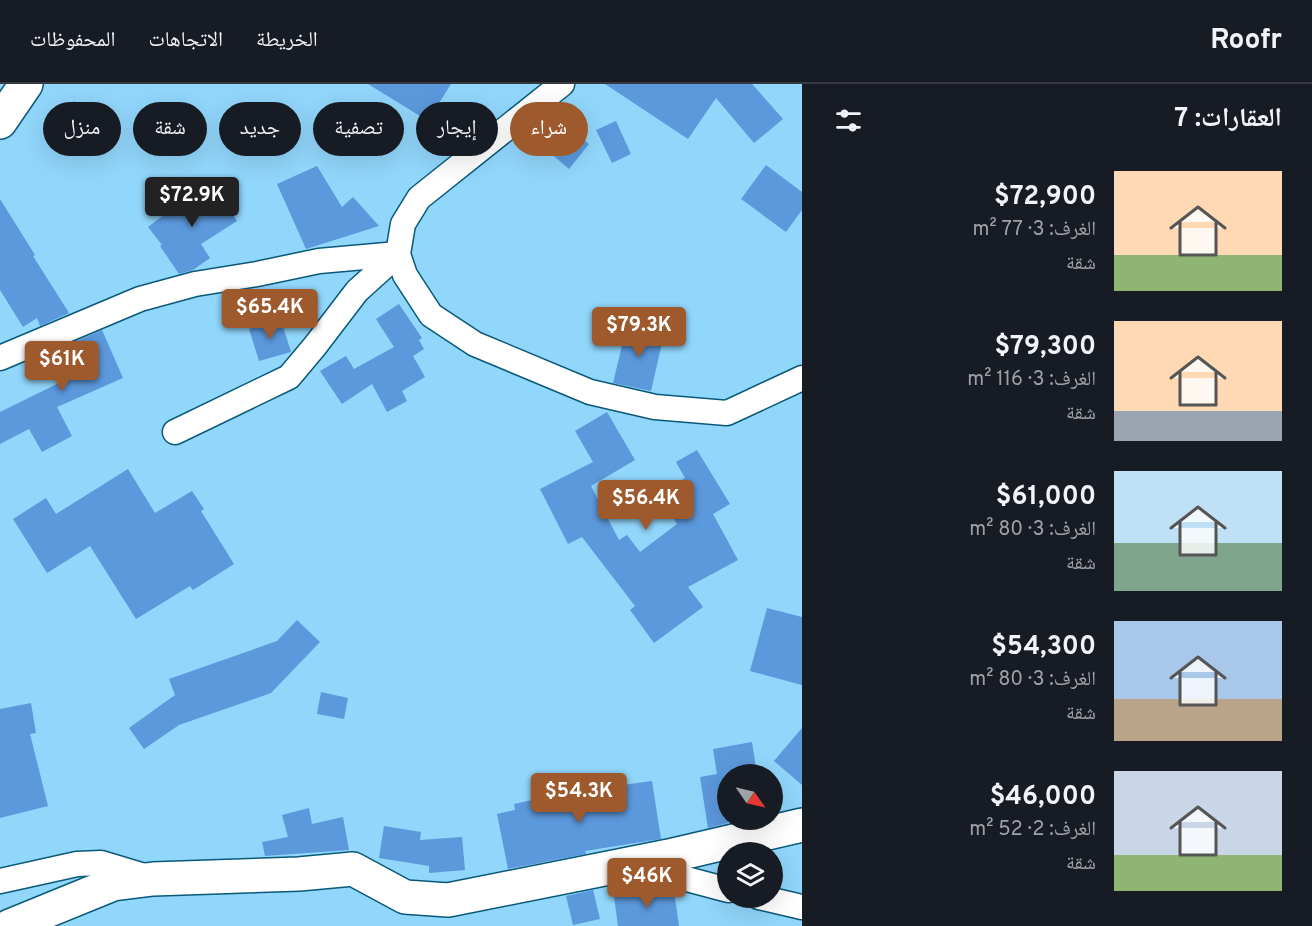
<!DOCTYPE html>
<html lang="ar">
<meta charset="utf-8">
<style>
body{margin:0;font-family:Overpass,"Noto Naskh Arabic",sans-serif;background:#20242c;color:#f1f3f6;direction:rtl;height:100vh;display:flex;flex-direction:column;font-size:22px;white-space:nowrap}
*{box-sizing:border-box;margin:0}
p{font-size:20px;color:#9ea1a6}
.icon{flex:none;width:33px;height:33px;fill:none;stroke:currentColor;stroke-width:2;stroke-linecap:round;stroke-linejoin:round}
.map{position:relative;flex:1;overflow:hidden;direction:ltr}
.side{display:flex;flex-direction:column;background:#171b24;width:510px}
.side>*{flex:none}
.guide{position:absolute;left:18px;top:18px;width:570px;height:54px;direction:rtl;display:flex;gap:12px}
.needle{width:39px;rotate:124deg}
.controls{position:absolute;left:717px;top:680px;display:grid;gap:12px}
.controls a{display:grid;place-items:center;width:66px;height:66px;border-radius:50%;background:#171b24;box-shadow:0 6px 24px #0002;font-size:30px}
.price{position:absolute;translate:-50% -51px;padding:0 14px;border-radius:6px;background:#9e5a2c;color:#fff;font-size:20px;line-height:39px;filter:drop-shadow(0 2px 3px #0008)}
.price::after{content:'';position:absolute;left:50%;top:36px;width:18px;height:14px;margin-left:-9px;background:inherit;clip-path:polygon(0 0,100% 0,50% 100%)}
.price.selected{background:#222;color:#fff}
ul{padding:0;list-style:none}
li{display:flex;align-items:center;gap:18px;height:150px;padding:0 30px}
li span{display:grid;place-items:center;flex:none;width:168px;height:120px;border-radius:0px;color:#555}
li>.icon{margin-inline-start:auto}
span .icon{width:72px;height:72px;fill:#fffc;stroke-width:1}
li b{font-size:26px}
h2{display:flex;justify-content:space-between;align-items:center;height:72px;padding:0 30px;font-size:26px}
.chip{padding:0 21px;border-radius:27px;background:#171b24;box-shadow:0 6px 24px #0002;font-size:21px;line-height:54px}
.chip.selected{background:#9e5a2c;color:#fff}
header{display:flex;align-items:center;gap:36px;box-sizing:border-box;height:84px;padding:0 30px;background:#171b24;border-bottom:2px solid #363941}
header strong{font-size:28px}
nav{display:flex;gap:33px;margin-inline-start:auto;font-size:21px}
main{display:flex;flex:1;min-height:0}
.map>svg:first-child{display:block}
.building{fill:#5c98dc}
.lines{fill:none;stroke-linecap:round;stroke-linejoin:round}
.street-casing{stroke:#095978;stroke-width:27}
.secondary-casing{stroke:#095978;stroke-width:36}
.street{stroke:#fff;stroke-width:24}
.secondary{stroke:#fff;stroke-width:33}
</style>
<header>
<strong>Roofr</strong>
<nav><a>الخريطة</a><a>الاتجاهات</a><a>المحفوظات</a></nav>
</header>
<main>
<section class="side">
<h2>العقارات: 7<svg class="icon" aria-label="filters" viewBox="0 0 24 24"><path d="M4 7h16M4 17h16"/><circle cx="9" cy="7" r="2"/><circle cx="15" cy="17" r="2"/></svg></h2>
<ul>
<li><span style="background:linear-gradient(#ffd9b3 70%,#8fb573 0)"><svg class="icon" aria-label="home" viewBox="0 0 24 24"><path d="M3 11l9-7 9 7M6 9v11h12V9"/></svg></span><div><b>$72,900</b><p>الغرف: 3 · 77 m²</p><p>شقة</p></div></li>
<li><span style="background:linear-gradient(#ffd9b3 75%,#9aa5b1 0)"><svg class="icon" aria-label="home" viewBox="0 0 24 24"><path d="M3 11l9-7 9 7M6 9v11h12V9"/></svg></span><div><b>$79,300</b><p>الغرف: 3 · 116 m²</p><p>شقة</p></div></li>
<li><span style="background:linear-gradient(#bfe0f5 60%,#7fa58c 0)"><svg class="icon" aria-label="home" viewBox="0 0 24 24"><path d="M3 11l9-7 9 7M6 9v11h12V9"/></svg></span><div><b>$61,000</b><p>الغرف: 3 · 80 m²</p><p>شقة</p></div></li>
<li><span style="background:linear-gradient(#a9c7e8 65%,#b9a48a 0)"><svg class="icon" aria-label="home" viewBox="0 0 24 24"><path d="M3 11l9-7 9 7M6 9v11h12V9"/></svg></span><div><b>$54,300</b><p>الغرف: 3 · 80 m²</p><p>شقة</p></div></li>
<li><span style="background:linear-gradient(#c9d6e8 70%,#8fb573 0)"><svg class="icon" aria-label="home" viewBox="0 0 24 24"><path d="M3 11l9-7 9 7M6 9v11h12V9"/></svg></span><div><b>$46,000</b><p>الغرف: 2 · 52 m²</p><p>شقة</p></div></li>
</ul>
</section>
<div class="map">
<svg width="802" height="842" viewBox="0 0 802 842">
<rect width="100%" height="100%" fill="#91d6fb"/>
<!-- building -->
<g class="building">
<polygon points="368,0 451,0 428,37"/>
<polygon points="605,0 752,0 783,35 754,59 716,14 688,55"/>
<polygon points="74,17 112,44 96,66 59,38"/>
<polygon points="616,37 631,70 612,79 596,46"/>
<polygon points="568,43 589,60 569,85 549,68"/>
<polygon points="766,81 802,108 802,126 786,148 741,115"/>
<polygon points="317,82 342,123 353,113 379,142 306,165 277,100"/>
<polygon points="213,98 237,137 201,160 210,174 193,186 179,190 160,162 162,161 148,143 174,123"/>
<polygon points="0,115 35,171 33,172 69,229 40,242 37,234 23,243 0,206"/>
<polygon points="399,220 422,254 419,256 424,265 413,272 425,293 402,307 407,317 387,328 372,300 342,320 320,287 346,272 354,285 394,263 376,235"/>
<polygon points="281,236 291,268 259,277 249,245"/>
<polygon points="627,241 664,250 651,307 613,299"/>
<polygon points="102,246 123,294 57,323 72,352 42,368 29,345 0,360 0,328 63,297 51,268"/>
<polygon points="607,328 635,376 591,402 619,456 627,451 640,468 677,440 659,410 685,394 676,378 697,366 730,420 713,430 738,476 688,503 703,523 654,559 630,526 635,522 582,453 568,460 540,405 593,378 575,347"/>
<polygon points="128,385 155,429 192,407 204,425 201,427 234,480 193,506 190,502 136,535 90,462 47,489 13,435 46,414 56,430"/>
<polygon points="767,524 802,533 802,601 750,587"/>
<polygon points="297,536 320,558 271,609 179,641 144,665 129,644 175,611 169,595 277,557"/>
<polygon points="321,608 348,614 344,635 317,630"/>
<polygon points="31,619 36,649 30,650 48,722 0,734 0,625"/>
<polygon points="802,644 802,701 774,677"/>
<polygon points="752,658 757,690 728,690 728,739 708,744 700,693 717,690 713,665"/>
<polygon points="652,697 661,755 585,767 586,770 508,785 497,730 515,726 514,720 565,709"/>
<polygon points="309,724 312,740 343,733 349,766 265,772 262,758 288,753 282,731"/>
<polygon points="384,742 421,748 420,756 462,753 465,786 429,789 429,782 379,774"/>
<polygon points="669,805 674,806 679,842 618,842 614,813"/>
<polygon points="593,806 600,835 573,841 566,812"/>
</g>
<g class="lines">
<!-- street casing -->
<g class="street-casing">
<g id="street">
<polyline points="562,0 419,114 403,140 398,170 405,191 431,231 475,260 590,308 655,323 727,329 802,294"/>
<polyline points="0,274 140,215 195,200 257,190 319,177 398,170"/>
<polyline points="175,348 289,293 315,262 357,207 398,170"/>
<polyline points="634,781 728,806"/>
<polyline points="0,797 77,780 101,779 144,792"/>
<polyline points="759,813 802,823"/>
</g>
</g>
<!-- secondary casing -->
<g class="secondary-casing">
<g id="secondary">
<polyline points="0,38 26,0"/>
<polyline points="10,842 113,800 153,795 299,790 353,785 405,813 448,816 669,772 802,741"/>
</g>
</g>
<!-- street -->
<use href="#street" class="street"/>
<!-- secondary -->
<use href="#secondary" class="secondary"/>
</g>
</svg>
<div class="controls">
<a><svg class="needle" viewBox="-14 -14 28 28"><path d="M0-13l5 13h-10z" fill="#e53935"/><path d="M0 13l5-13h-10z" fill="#9ea1a6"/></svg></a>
<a><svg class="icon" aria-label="layers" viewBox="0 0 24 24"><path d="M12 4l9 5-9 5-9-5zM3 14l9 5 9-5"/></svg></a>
</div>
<b class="price selected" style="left:192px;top:144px">$72.9K</b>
<b class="price" style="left:270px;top:256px">$65.4K</b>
<b class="price" style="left:639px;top:274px">$79.3K</b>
<b class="price" style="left:62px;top:308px">$61K</b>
<b class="price" style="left:646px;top:447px">$56.4K</b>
<b class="price" style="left:579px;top:740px">$54.3K</b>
<b class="price" style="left:647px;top:825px">$46K</b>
<div class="guide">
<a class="chip selected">شراء</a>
<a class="chip">إيجار</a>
<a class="chip">تصفية</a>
<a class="chip">جديد</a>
<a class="chip">شقة</a>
<a class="chip">منزل</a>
</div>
</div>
</main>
